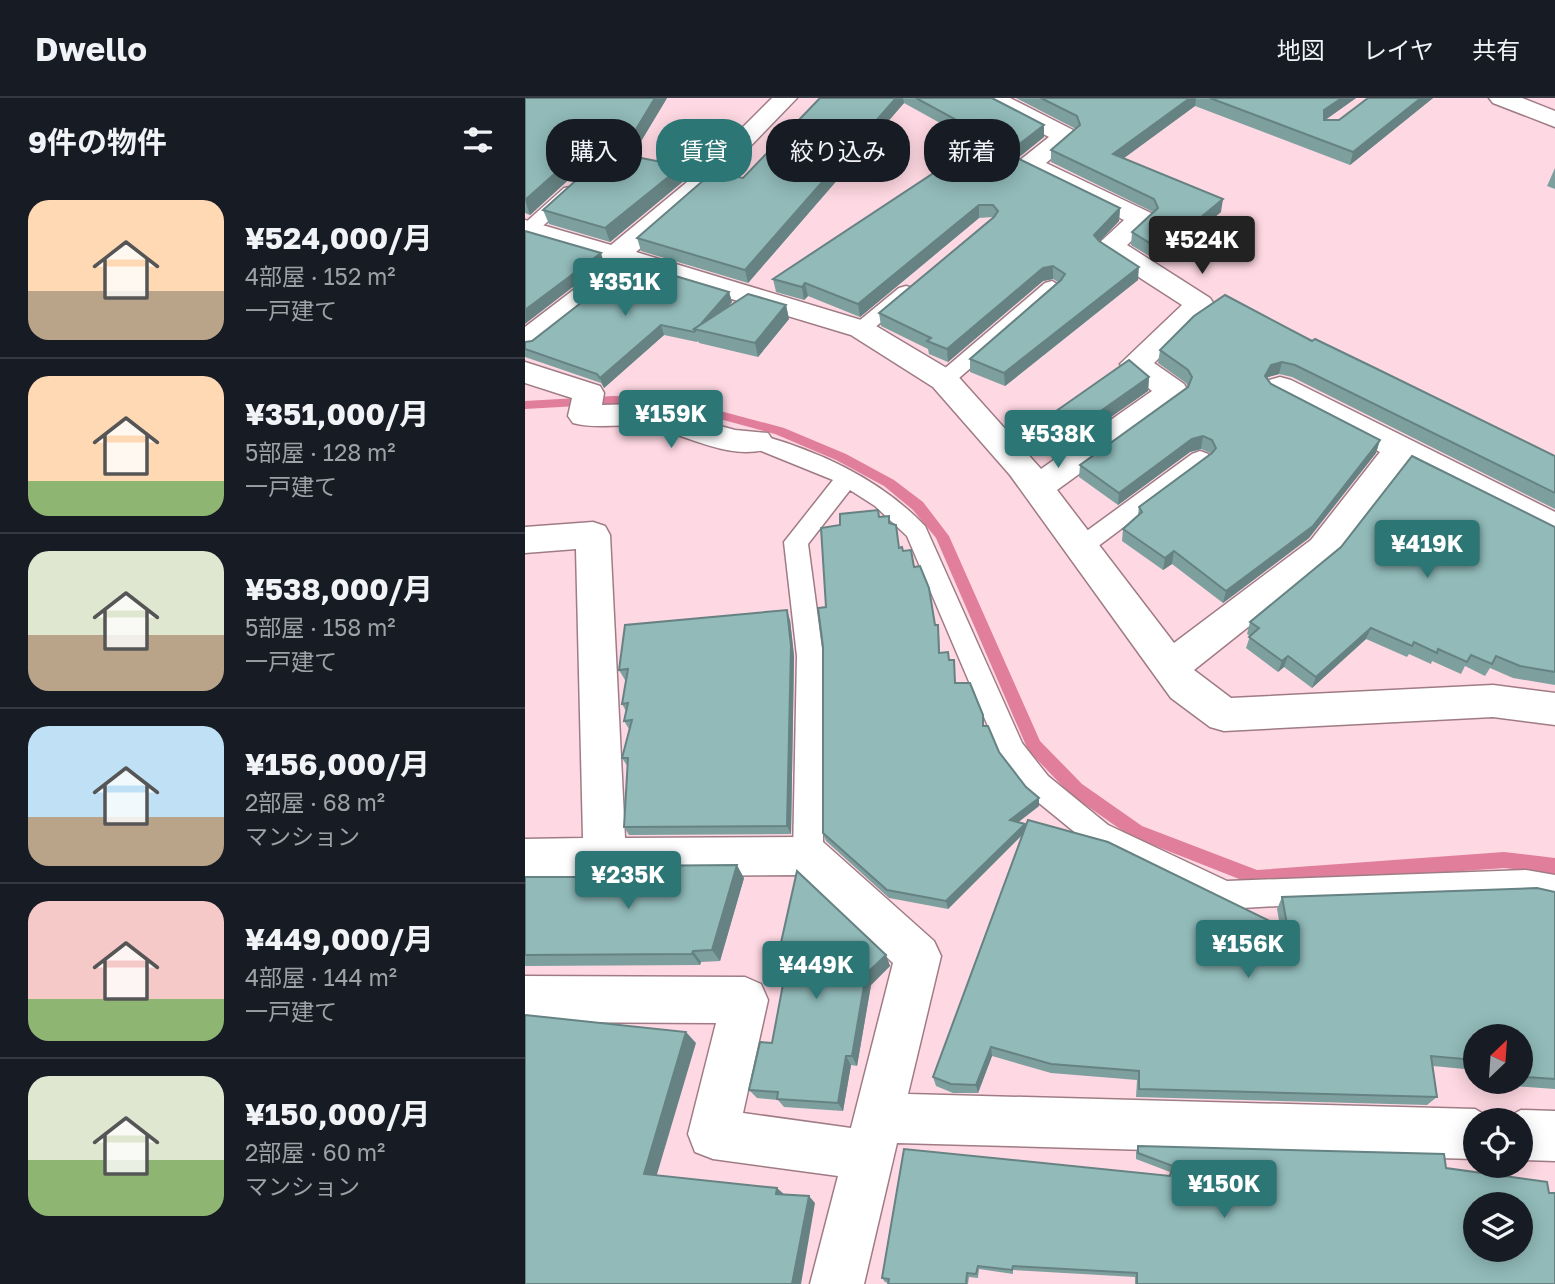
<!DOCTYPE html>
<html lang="ja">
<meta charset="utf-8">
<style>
body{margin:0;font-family:"Golos Text","Noto Sans JP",sans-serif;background:#20242c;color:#f1f3f6;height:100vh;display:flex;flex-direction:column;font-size:26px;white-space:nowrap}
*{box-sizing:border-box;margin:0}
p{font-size:23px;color:#9ea1a6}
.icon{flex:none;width:38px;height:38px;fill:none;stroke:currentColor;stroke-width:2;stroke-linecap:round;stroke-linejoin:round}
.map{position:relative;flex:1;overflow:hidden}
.details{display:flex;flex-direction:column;background:#171b24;width:525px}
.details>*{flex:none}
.top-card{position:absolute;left:21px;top:21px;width:665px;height:63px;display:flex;gap:14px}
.needle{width:46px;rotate:25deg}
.tools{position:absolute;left:938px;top:926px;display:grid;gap:14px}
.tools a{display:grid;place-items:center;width:70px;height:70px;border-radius:50%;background:#171b24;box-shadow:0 4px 18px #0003;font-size:35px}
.price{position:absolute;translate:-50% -60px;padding:0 16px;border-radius:7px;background:#2c7675;color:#fff;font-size:23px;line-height:46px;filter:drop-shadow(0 2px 4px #0008)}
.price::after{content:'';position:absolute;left:50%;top:42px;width:21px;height:16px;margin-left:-10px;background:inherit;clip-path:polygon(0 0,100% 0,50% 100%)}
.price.on{background:#222;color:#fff}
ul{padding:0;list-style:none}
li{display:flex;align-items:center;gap:21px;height:175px;padding:0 28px}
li+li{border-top:2px solid #363941}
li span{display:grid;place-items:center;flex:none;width:196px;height:140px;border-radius:21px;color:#555}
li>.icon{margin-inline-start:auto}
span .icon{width:84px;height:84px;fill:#fffc;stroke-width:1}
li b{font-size:30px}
h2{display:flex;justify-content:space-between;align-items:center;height:84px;padding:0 28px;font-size:30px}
.chip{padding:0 24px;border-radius:28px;background:#171b24;box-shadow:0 4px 18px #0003;font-size:24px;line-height:63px}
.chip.on{background:#2c7675;color:#fff}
header{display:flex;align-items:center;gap:42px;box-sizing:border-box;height:98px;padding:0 35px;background:#171b24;border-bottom:2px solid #363941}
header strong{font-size:33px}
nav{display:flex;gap:38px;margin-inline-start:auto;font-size:24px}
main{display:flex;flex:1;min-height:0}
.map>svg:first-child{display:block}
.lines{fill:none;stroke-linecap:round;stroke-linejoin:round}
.stream{fill:#e17e9c;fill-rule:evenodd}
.lane-casing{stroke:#9f7c85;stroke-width:3}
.street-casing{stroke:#9f7c85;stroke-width:3}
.lane{fill:#fff;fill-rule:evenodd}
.street{fill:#fff;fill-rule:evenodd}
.wall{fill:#7da09f}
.shaded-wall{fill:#668282}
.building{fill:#91bab9;stroke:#668282;stroke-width:2;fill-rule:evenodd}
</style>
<header>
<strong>Dwello</strong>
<nav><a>地図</a><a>レイヤ</a><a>共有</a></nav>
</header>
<main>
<section class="details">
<h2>9件の物件<svg class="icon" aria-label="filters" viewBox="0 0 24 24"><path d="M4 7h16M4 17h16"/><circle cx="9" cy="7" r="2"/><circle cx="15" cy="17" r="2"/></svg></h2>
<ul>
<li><span style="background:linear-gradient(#ffd9b3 65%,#b9a48a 0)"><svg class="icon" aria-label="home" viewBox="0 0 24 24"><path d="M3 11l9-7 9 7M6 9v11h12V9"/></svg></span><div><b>¥524,000/月</b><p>4部屋 · 152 m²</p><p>一戸建て</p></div></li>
<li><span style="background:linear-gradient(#ffd9b3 75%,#8fb573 0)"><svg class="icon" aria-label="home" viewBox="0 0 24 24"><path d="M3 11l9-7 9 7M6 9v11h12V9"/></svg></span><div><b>¥351,000/月</b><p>5部屋 · 128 m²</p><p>一戸建て</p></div></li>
<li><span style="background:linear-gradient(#dfe7d0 60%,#b9a48a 0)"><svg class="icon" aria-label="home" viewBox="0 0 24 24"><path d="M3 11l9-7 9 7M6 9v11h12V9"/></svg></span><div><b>¥538,000/月</b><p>5部屋 · 158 m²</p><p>一戸建て</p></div></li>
<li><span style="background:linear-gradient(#bfe0f5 65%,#b9a48a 0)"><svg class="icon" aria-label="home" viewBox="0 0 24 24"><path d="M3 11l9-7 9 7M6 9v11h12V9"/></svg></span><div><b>¥156,000/月</b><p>2部屋 · 68 m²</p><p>マンション</p></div></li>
<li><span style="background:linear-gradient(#f6c9c9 70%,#8fb573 0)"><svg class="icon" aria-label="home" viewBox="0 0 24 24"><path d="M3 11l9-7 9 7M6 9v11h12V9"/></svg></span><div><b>¥449,000/月</b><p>4部屋 · 144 m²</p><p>一戸建て</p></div></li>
<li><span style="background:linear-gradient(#dfe7d0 60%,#8fb573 0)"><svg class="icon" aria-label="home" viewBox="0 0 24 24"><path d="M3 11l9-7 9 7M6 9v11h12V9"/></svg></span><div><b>¥150,000/月</b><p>2部屋 · 60 m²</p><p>マンション</p></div></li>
</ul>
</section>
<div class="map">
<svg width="1030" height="1186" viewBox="0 0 1030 1186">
<rect width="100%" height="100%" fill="#fed8e2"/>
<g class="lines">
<!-- stream -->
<polygon class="stream" points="88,298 143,299 259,330 321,356 369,382 398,404 424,438 515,643 557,686 617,728 732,772 979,754 1030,760 1030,776 979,770 732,788 605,738 545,696 503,652 411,440 388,412 359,388 311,362 250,336 143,307 88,306 0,311 0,303"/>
<!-- lane casing -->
<g class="lane-casing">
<g id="lane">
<polygon points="45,89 51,90 54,94 51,98 10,135 0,135 0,125 39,90"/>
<polygon points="527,183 537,189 534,193 426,287 412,287 409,282 412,277 520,185"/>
<polygon points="381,188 388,190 391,194 388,198 343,235 329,235 326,231 329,227 374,190"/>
<path d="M232,336C294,353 355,381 400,428L497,645L523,678L583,727L702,783L1001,772L1030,777V805L1001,800L824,804L700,811L563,745L503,696L477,661L382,438L350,408L325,392L283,446L298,558V758L293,767L283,771L273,767L268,758L272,558L259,444L308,382L224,348L221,343L224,338Z"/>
<polygon points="675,353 683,356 686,361 683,366 564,455 556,458 548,455 544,449 548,443 667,356"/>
</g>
</g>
<!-- street casing -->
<g class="street-casing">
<g id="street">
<polygon points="247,0 272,0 185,90 111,154 346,225 430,275 516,371 627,293 595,266 657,207 575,154 571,148 599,122 494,71 490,66 524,39 459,5 455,0 485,0 550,33 553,38 521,65 626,115 630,121 602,147 685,200 689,206 629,265 659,286 663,293 659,300 532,392 649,545 786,442 855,354 744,296 740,289 744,282 755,279 766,282 1030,414 1030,442 881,367 810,460 669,572 706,600 968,587 1030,595 1030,627 968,619 699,633 685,629 646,600 485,377 408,289 326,237 110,172 10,251 0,253 0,229 85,164 0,139 0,122 86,147 167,80"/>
<polygon points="964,0 997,0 1030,13 1030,29 968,5"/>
<path d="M0,264L75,288L79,295L77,307L114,306L210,332L243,335L248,343L243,351C198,364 157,331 112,328C91,326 69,331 48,325L43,318L47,300L0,285Z"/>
<polygon points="68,424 80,428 85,437 100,740 283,739 298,744 409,843 416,858 383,996 950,1011 969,1022 950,1022 950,1061 372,1045 339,1186 285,1186 313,1078 188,1061 170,1054 163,1036 191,925 0,924 0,878 220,879 236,886 243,902 218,1015 326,1030 368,865 274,777 0,779 0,741 58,740 51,451 0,455 0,429"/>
<polygon points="996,1012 1030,1013 1030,1063 996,1062 996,1022 977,1022"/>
</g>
</g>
<!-- lane -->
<use href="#lane" class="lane"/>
<!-- street -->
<use href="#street" class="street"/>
</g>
<!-- wall -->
<g class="wall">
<polygon points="0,0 142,0 107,58 161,81 85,144 24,126 18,112 84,52 75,53 5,117 0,115"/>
<polygon points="295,0 467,0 519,39 493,60 595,110 594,123 575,143 613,182 480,288 445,274 445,261 533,184 528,181 518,183 423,264 404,256 403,251 356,228 354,215 468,119 454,120 335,219 283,198 279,202 251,194 248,181 453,46 379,5 223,185 116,153 112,140 218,80"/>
<polygon points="491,0 831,0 800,22 814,22 843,0 908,0 825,67 670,8 598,60 696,114 634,164 606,147 607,134 628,114 526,64 526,52 551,31"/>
<polygon points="1030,70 1030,91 1022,88"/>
<polygon points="204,194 207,204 203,208 261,207 264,221 233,259 174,245 173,243 172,244 139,237 79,290 76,285 0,259 0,244"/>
<polygon points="787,243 1030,358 1030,411 767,279 754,276 743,279 743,281 746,286 855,342 851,355 784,440 698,505 647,466 638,472 597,443 598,431 613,417 614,409 686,356 685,355 676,351 665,354 593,407 554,379 555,367 663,289 661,285 633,265 635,252"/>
<polygon points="624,279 623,293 550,344 524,332 524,318"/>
<polygon points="354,419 365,426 374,450 378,453 389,469 414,536 415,555 424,562 431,585 459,628 474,654 514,708 493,724 500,729 755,828 752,811 757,799 1030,794 1030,991 989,988 989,984 996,984 996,938 950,938 950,972 908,968 912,999 902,1007 611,999 612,982 526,975 467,958 453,995 428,995 411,988 408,979 497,737 423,811 364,800 301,743 298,735 301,509"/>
<polygon points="1030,429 1030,587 988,580 965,570 960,578 940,568 936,576 907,563 906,566 884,556 882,559 841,541 787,590 759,569 753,574 721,550 725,538 722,536 725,524"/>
<polygon points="265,522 269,558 266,736 104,737 99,729 103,669 97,660 104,631 99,623 101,613 97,606 101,582 100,582 94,572"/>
<polygon points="272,773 361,857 365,868 346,887 332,968 326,967 318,1013 259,1009 253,1002 232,1000 224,992 247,945 263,861 261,861 255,849"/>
<polygon points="0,779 219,780 195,863 176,864 175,867 0,868"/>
<polygon points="613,1048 921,1070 1030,1186 610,1186 610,1179 488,1172 488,1176 454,1171 453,1180 444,1179 443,1186 363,1186 364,1185 360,1184 357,1180 644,1078 645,1074 611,1061 611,1054"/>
</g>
<!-- shaded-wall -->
<g class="shaded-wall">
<polygon points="130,0 142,0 100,70 96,56"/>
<polygon points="371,0 378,0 379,5 223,185 220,172"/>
<polygon points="665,0 671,0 670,8 587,69 588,56"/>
<polygon points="817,0 831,0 796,25 799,12"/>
<polygon points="896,0 908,0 825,67 828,54"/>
<polygon points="519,27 519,39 488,64 488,51"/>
<polygon points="80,38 84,52 75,53 5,117 0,102 71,39"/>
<polygon points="157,68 161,81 85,144 80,130"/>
<polygon points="698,101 696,114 634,164 636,152"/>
<polygon points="454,107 454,120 335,219 333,206"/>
<polygon points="595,110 594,123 569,149 569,137"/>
<polygon points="76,155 79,165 0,226 0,212"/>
<polygon points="528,168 528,181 518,183 423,264 422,251 518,170"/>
<polygon points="614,169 613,182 480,288 479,275"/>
<polygon points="280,185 283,198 279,202 277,189"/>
<polygon points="204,194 207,204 182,233 172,231"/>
<polygon points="261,207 264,221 233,259 230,245"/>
<polygon points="136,227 139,237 79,290 75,280"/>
<polygon points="757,264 754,276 743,279 738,290 740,278 746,267"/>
<polygon points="624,279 623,293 550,344 550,331"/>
<polygon points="678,338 676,351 665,354 593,407 594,395 667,341"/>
<polygon points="855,342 851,355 784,440 698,505 701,493"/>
<polygon points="649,453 647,466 638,472 640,460"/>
<polygon points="262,512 265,522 269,558 266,736 262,728"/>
<polygon points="846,530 841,541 787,590 791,579"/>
<polygon points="763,558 759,569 753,574 757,563"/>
<polygon points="514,700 514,708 486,730 485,722"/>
<polygon points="500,726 500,734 423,811 421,803"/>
<polygon points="212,767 219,780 195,863 187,852"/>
<polygon points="168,853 176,864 175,867 167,856"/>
<polygon points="361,857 365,868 346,887 332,968 327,958 341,876"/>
<polygon points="161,934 171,945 130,1083 119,1076"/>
<polygon points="466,949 467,958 453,995 451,987"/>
<polygon points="321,958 326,967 318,1013 313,1005"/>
<polygon points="252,1090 260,1097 251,1096"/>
<polygon points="284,1098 290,1105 276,1186 267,1186"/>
</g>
<!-- building -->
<g class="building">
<polygon points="0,0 130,0 96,56 157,68 80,130 18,112 86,51 89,45 80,38 71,39 0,102"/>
<polygon points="295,0 371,0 220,172 112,140 188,74 218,80"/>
<polygon points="391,0 467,0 519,27 488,51 492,60 595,110 569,137 574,143 614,169 479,275 445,261 536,182 540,176 528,168 518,170 422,251 402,243 406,240 354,215 469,119 473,113 468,107 454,107 333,206 280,185 277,189 248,181 463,39"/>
<polygon points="516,0 665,0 588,56 698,101 636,152 607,134 633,110 629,101 526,52 555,27 552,18"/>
<polygon points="685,0 817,0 799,12 799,22 814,22 843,0 896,0 828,54"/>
<polygon points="0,133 76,155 0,212"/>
<polygon points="107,165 204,194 176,226 169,231 170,233 169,234 136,227 75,280 72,276 0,251 0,244 7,243"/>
<polygon points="223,196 261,207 230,245 169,231"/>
<polygon points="700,197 787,243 790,241 848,269 1030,358 1030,395 770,267 757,264 746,267 740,278 746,286 855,342 788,428 701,493 649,453 640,460 598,431 617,414 614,409 687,355 691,350 687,342 678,338 667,341 594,395 555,367 663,289 667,279 663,272 635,252 669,218"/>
<polygon points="604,262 624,279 550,331 524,318"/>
<polygon points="887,358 1030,429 1030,574 995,568 971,558 967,566 946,557 942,564 913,551 912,555 889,544 887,548 846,530 791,579 763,558 757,563 724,539 734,530 725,524 816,449"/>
<polygon points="353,412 354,419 364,418 364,425 371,427 374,450 377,449 378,453 386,452 389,469 395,468 404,490 410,527 413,527 414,555 423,554 424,562 429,562 430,585 445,585 458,617 458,628 463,628 474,654 501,689 514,700 485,722 500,726 421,803 362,792 298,735 298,549 293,510 301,509 296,430 315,427 315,416"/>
<polygon points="262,512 266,548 262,728 99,729 103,660 97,660 107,622 99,623 103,605 97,606 103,571 94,572 100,527"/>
<polygon points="503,722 583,744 763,832 757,799 1012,790 1030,794 1030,981 1001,979 999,966 996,966 996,938 950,938 950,962 906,958 912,999 614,991 614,973 526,966 466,949 451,987 426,986 408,979"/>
<polygon points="212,767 187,852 168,853 167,856 0,857 0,779 92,779 92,768"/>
<polygon points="272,773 361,857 341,876 327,958 321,958 313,1005 252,1001 253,994 224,992 235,944 247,945 265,849 255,849"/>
<polygon points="0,917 161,934 119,1076 252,1090 251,1096 284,1098 267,1186 0,1186"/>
<path d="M613,1048L919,1056L921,1070L1022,1084L1024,1095H1030V1186H612V1175L488,1168L487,1172L453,1168L451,1176L442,1175L441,1186H363L364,1181L357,1180L379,1051L645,1078L648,1068L613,1055ZM950,1106H996V1152H950Z"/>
</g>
</svg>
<div class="tools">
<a><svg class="needle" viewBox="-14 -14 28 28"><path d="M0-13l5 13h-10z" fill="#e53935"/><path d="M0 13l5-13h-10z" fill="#9ea1a6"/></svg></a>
<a><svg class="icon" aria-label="locate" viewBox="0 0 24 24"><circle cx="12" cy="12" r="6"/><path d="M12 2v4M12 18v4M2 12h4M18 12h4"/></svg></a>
<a><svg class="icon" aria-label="layers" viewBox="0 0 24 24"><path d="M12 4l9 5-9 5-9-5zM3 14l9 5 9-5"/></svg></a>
</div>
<b class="price on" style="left:677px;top:178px">¥524K</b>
<b class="price" style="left:100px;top:220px">¥351K</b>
<b class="price" style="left:146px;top:352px">¥159K</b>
<b class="price" style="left:533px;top:372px">¥538K</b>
<b class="price" style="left:902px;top:482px">¥419K</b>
<b class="price" style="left:103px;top:813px">¥235K</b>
<b class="price" style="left:723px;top:882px">¥156K</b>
<b class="price" style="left:291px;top:903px">¥449K</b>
<b class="price" style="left:699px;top:1122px">¥150K</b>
<div class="top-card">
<a class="chip">購入</a>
<a class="chip on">賃貸</a>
<a class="chip">絞り込み</a>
<a class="chip">新着</a>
</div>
</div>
</main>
